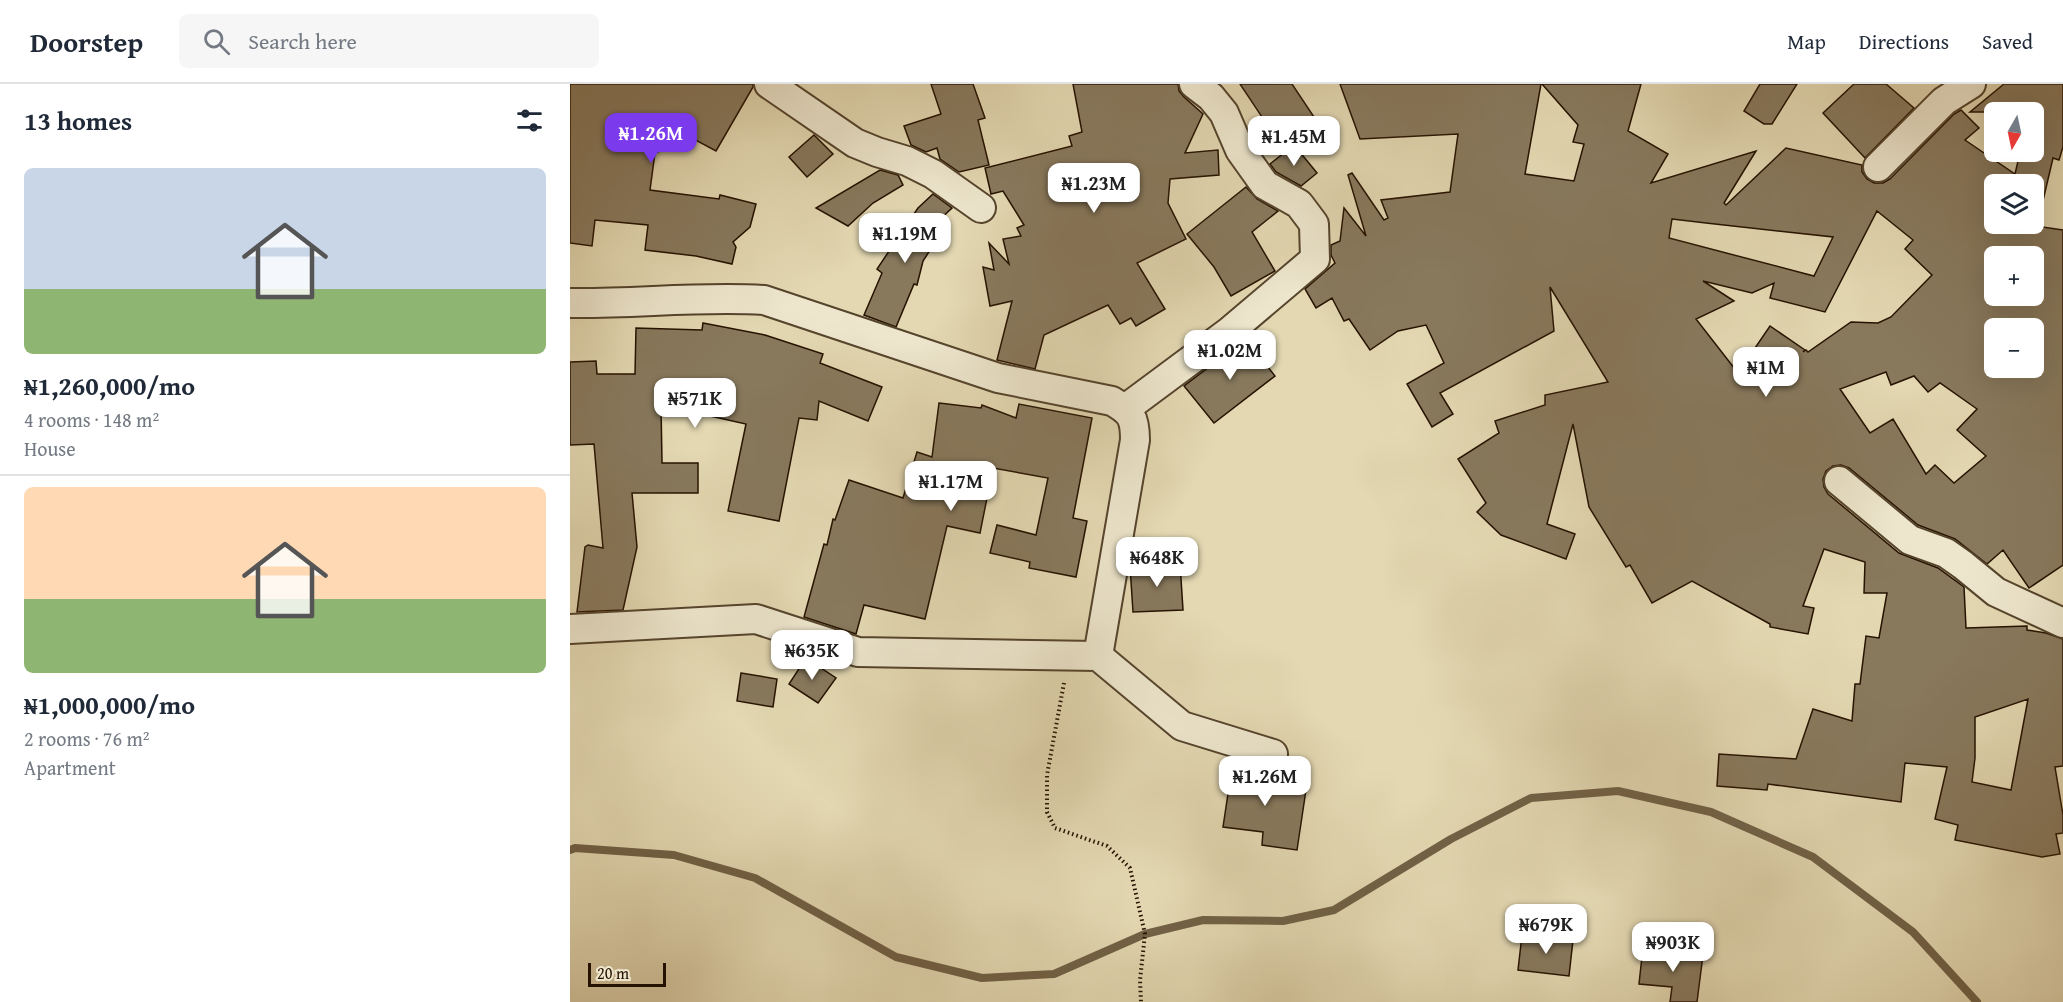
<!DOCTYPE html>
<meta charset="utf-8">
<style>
body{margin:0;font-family:"Gentium Book Plus",serif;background:#f6f6f7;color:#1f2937;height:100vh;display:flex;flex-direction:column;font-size:22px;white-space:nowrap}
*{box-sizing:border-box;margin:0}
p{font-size:20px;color:#747a83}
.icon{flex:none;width:33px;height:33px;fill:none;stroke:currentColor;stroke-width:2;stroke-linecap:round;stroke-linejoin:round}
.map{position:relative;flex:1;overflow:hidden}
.side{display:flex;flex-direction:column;background:#fff;width:570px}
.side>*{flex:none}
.needle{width:39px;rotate:189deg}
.fabs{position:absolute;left:1414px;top:18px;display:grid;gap:12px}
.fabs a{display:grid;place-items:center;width:60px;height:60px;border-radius:9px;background:#fff;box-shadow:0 6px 24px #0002;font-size:30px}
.scale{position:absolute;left:18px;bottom:15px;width:78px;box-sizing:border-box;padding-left:6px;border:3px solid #261200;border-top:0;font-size:16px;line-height:21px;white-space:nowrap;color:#261200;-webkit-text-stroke:4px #ede6cd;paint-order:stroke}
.price{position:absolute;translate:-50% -51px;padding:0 14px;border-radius:12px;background:#fff;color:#222;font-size:20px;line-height:39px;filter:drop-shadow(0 2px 3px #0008)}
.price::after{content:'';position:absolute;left:50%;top:36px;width:18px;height:14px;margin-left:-9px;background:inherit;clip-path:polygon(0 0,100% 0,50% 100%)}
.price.current{background:#7c3aed;color:#fff}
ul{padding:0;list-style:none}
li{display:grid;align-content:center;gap:12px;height:318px;padding:0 24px}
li+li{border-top:2px solid #e0e1e3}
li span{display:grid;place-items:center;height:186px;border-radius:9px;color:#555}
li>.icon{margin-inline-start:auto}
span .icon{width:108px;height:108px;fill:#fffc;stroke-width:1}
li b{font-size:26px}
h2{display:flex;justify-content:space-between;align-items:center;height:72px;padding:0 24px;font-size:26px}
header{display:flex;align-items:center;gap:36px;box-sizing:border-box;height:84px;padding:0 30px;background:#fff;border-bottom:2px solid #e0e1e3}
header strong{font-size:28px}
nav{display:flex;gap:33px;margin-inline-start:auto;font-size:21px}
.search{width:420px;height:54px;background:#f6f6f7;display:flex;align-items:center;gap:15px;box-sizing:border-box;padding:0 21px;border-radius:9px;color:#747a83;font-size:22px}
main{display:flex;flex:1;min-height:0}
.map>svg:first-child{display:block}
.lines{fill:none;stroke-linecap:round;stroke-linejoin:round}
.stream{stroke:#716146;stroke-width:8}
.building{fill:#88795d;stroke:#261200;stroke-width:1.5;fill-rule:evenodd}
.minor-casing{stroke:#55442c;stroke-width:32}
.path{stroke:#261200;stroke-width:4;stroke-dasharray:1.5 3;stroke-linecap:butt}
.minor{stroke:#ede6cd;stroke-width:28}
</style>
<header>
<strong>Doorstep</strong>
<div class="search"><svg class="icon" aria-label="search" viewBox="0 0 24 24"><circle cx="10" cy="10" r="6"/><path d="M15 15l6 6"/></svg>Search here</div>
<nav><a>Map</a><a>Directions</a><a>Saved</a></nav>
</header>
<main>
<section class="side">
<h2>13 homes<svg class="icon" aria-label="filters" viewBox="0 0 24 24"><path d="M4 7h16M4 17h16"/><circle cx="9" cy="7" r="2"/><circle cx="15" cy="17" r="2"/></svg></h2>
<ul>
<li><span style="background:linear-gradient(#c9d6e8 65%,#8fb573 0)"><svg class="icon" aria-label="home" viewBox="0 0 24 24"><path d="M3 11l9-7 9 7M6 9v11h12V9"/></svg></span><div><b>₦1,260,000/mo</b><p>4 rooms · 148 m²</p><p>House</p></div></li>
<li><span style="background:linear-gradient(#ffd9b3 60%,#8fb573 0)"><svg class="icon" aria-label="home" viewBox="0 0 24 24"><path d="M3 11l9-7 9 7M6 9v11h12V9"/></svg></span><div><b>₦1,000,000/mo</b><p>2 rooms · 76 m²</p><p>Apartment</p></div></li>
</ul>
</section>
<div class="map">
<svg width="1493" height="918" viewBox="0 0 1493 918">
<rect width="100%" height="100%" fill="#e3d8b2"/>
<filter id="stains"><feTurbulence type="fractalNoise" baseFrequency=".00333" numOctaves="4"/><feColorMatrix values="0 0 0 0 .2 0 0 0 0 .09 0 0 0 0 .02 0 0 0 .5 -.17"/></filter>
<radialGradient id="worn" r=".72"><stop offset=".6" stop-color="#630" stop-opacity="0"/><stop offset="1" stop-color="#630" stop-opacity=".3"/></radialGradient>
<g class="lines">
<!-- stream -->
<polyline class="stream" points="0,766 5,764 104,771 185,794 326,873 412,894 484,890 575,850 633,836 713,837 764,826 881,755 961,714 1048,707 1141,728 1243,773 1343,848 1407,918"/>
</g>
<!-- building -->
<g class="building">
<polygon points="0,0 183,0 183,3 146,67 122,54 85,69 80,106 149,115 150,111 186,120 180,143 163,158 166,163 162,180 126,172 75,166 78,141 25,136 22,162 0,159"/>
<polygon points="361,0 403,0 415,34 408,36 419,81 389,88 370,75 367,64 356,68 341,61 334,42 371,30"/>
<polygon points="503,0 608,0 609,7 614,13 633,30 615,69 648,66 649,91 600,95 598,119 616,155 567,179 595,225 566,242 561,234 550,240 538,221 474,251 465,285 427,276 442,217 420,222 413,183 424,186 419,159 439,180 433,155 451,152 447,144 454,141 433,107 421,110 415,84 502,62 499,52 512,48"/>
<polygon points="670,0 722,0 746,36 710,60"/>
<path d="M770,0H971L955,90L1004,97L1014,60L1003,58L1008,41L972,0H1071L1058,47L1098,70L1081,99L1186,67L1154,119L1156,121L1216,64L1292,81V88L1297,95L1304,99H1313L1320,95L1384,30L1391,26L1409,44L1395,56L1445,90L1449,73L1464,77V28H1400L1434,0H1493V63L1489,76L1483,74L1472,121L1464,120V100H1425V140H1451L1493,146V481L1459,504L1433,466L1417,480L1385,455L1348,441L1279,384L1271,381L1263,382L1256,387L1253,395L1254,403L1258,410L1329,469L1368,484L1394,503L1396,544L1457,542V546L1476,549L1493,555V682L1485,683L1493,731V749L1486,750L1490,770L1472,773L1385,756L1388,741L1365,735L1377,683L1335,679L1331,718L1198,700L1197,706L1147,702L1149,670L1226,675L1243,625L1282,637L1285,600H1290L1296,552L1309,554L1317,509H1294L1295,478L1254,465L1233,522L1244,524L1238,550L1200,543V540L1122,497L1082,519L1060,481L1056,483L1019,423L1003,340L977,440L1005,450L996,475L931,451L907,428L916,419L888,375L929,349L925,337L975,321V311L1038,298L980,203L984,247L870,309L883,330L862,343L837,300L874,279L856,241L828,247L800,266L779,235L774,237L762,214L746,224L735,205L765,179L761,171V161L770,157L774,124L796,152L778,91L782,89L814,136L818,134L811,116L880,108L888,50L790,55ZM1307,127L1343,156L1335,165L1362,191L1321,233L1308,239L1281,238L1238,268L1236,266L1233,268L1235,266L1200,242L1168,289L1126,235L1164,217L1133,197L1182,209L1204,199L1200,214L1255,228ZM1102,135L1136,139L1263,153L1244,192L1099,154ZM1425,172H1464V212H1425ZM1425,244H1464V284H1425ZM1316,288L1321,301L1344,292L1358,308L1370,299L1407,325L1387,346L1416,372L1384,399L1365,381L1356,390L1323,335L1300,349L1270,305ZM1458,615L1441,706L1402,698L1405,674V633Z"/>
<polygon points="1190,0 1227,0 1202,40 1194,40 1174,27"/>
<polygon points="1284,0 1316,0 1344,24 1295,74 1253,29"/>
<polygon points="244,51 263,70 237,93 219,73"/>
<polygon points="724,61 747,89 731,102 706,88 700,80"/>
<polygon points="310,86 328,91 333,101 303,119 278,142 246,124"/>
<polygon points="676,103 687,115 708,127 682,148 705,187 661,212 644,183 617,150"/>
<polygon points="363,110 382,124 352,152 364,160 353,177 347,201 344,200 326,243 294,231 312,189 307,185 348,124"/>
<polygon points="133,239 195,251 253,270 250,279 312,303 298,337 249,317 247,336 229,334 209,437 158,427 176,340 91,321 92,379 128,379 128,409 62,409 67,463 53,526 7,528 15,463 18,461 33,464 24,360 0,361 0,278 26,277 27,290 65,290 66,244 132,246"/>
<polygon points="676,255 705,292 644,339 614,302"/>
<polygon points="369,319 411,324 412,321 446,334 449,320 522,334 503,434 517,437 506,493 459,484 460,478 420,469 427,441 466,451 478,394 423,384 410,449 377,442 355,535 294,521 286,550 234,533 254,460 257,461 263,435 265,436 279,396 333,414 347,368 362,373"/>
<polygon points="610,479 613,526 563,528 560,482"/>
<polygon points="236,574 266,594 248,619 219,600"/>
<polygon points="171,589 207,595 203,623 167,617"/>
<polygon points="662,683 683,686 682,689 724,695 722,704 736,706 727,766 692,761 693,748 653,743"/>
<polygon points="952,851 1003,856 999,892 948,886"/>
<polygon points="1073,863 1133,871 1127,918 1100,918 1102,903 1069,900"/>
</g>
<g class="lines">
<!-- minor casing -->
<g class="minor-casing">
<g id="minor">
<polyline points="199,0 285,59 307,68 337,77 363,90 411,124"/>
<polyline points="1308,83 1374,17 1401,0"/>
<path d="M0,219C65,220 129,212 194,216L428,294L542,317C561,328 565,333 565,356L528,572"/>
<polyline points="555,325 660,247 745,175 744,140 729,120 695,101 670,66 654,29 641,13 624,0"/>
<polyline points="1269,397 1340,456 1376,469 1393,481 1426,508 1493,539"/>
<polyline points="0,545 186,535 288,568 528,572 612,642 703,670"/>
</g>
</g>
<!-- path -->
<polyline class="path" points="494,599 477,691 477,728 485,744 537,762 560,784 575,850 570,896 571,918"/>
<!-- minor -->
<use href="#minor" class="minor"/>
</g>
<rect width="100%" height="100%" filter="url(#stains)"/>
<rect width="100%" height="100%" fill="url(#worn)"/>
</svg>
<div class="fabs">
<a><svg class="needle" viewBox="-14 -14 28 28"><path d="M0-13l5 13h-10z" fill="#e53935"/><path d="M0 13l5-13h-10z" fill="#747a83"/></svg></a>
<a><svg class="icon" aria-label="layers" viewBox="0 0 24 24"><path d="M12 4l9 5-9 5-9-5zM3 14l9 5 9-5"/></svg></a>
<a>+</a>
<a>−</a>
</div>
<div class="scale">20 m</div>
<b class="price current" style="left:81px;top:80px">₦1.26M</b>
<b class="price" style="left:724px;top:83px">₦1.45M</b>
<b class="price" style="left:524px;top:130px">₦1.23M</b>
<b class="price" style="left:335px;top:180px">₦1.19M</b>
<b class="price" style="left:660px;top:297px">₦1.02M</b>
<b class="price" style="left:1196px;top:314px">₦1M</b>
<b class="price" style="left:125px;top:345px">₦571K</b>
<b class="price" style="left:381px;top:428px">₦1.17M</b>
<b class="price" style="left:587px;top:504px">₦648K</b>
<b class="price" style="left:242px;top:597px">₦635K</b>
<b class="price" style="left:695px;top:723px">₦1.26M</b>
<b class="price" style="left:976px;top:871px">₦679K</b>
<b class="price" style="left:1103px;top:889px">₦903K</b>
</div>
</main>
